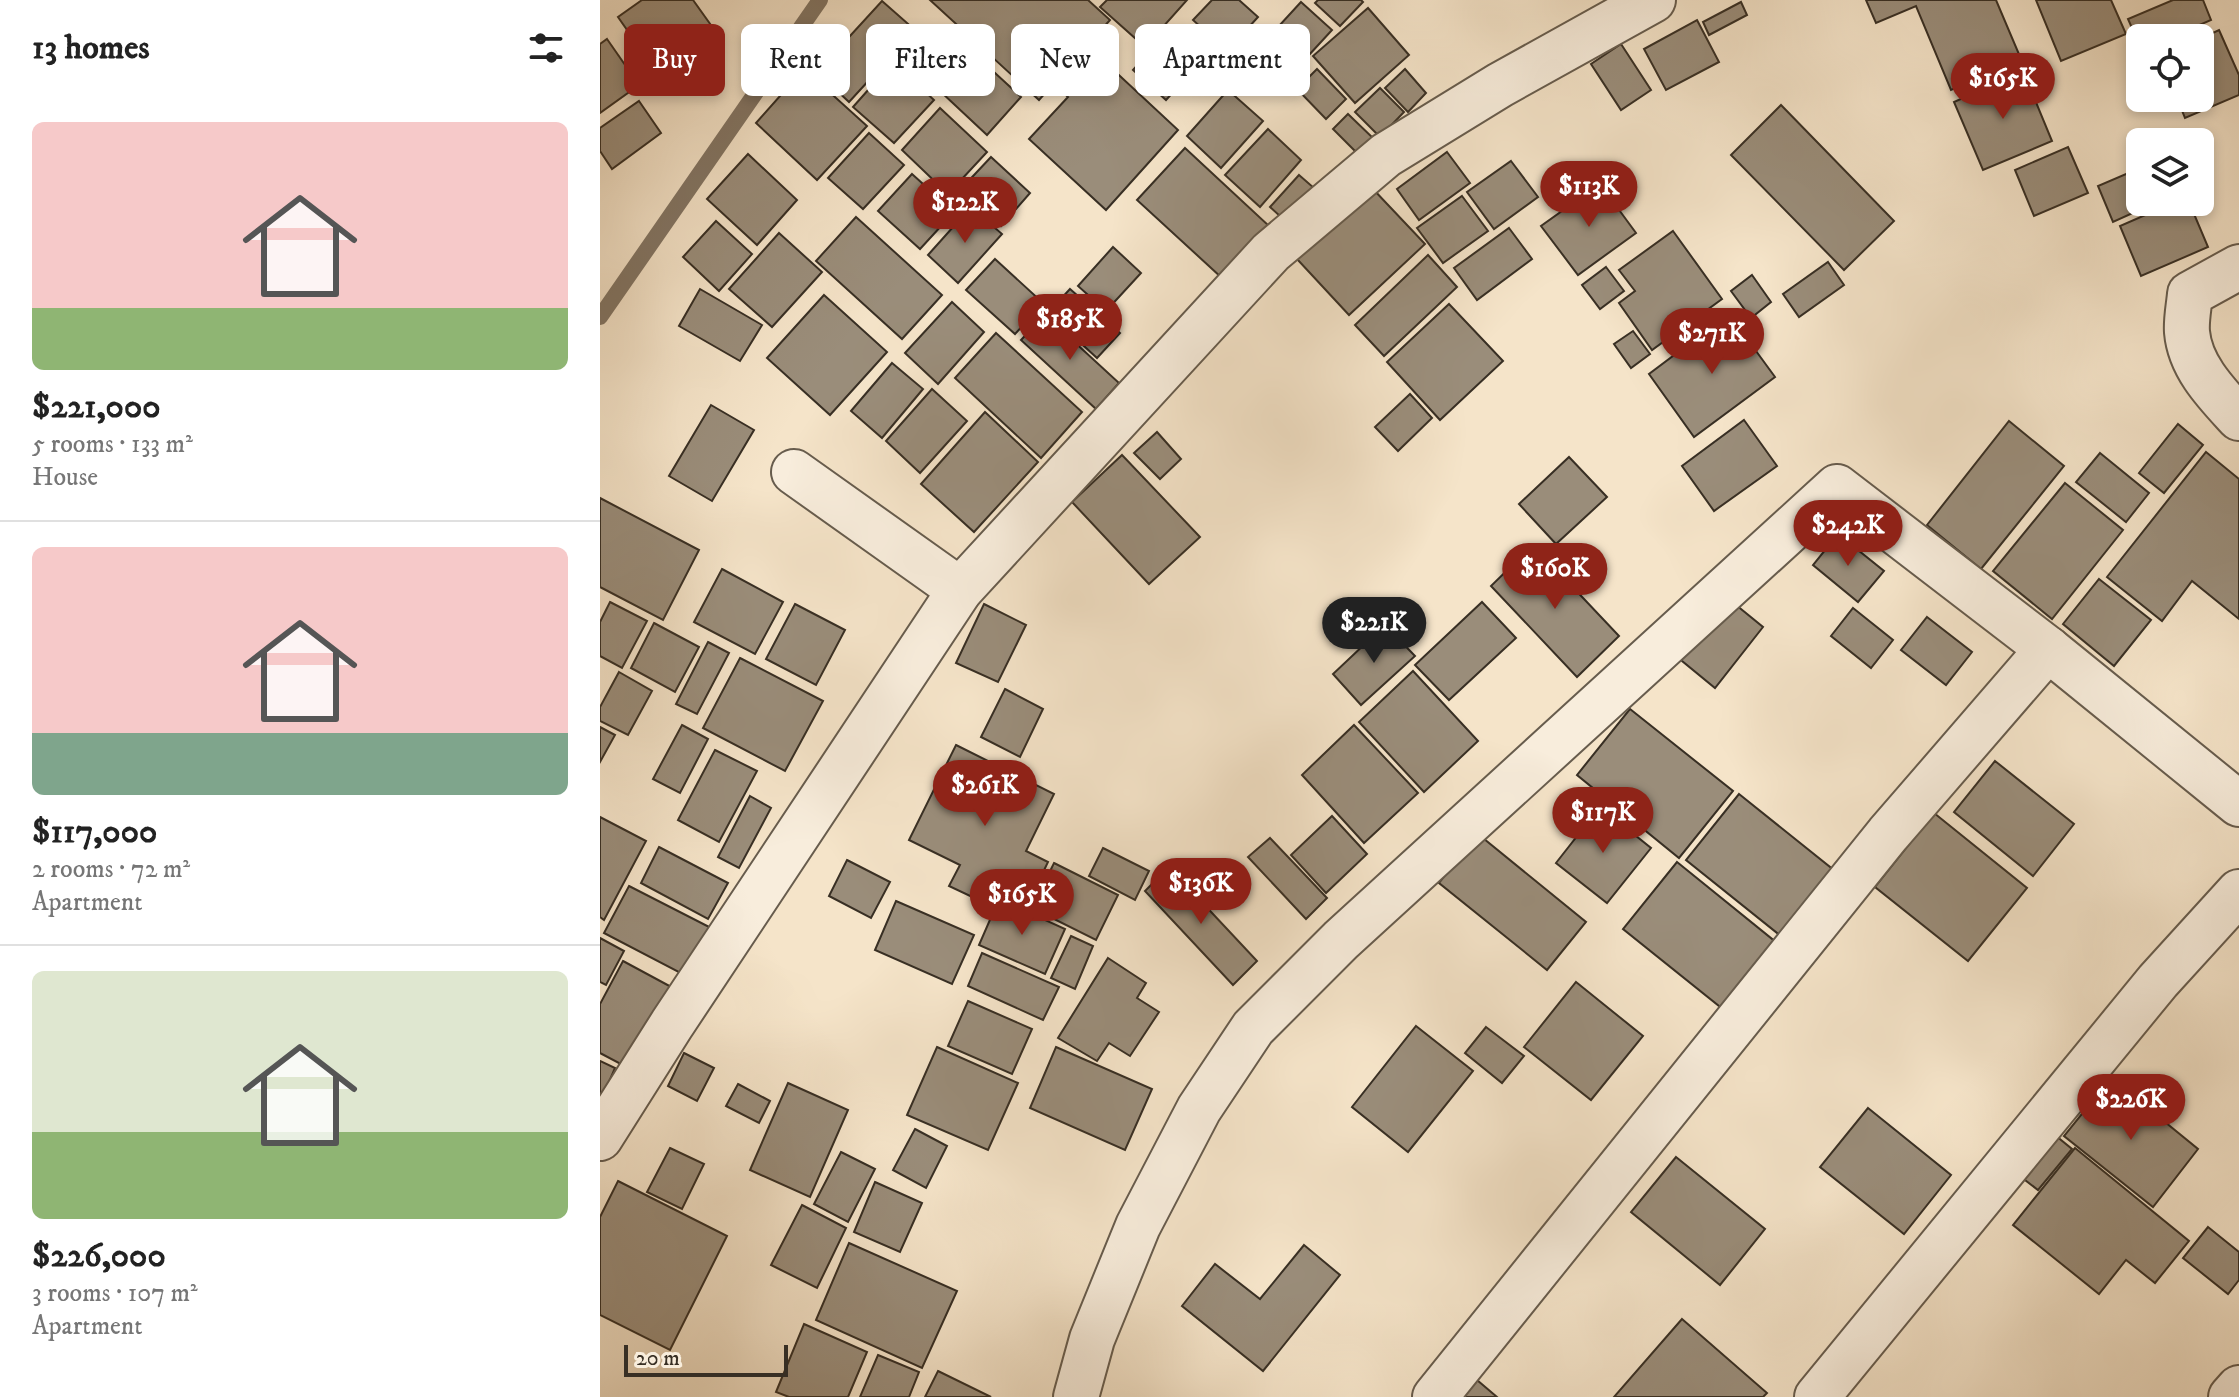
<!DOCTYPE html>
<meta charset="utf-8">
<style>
body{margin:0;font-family:"IM FELL DW Pica",serif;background:#f2f2f2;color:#222;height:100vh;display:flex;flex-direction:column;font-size:30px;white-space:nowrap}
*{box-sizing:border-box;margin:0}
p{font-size:26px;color:#767676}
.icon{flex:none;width:44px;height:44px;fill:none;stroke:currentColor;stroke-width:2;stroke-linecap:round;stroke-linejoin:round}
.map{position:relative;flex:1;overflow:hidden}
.details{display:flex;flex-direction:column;background:#fff;width:600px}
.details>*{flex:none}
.guide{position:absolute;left:24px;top:24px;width:760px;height:72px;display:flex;gap:16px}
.buttons{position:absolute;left:1526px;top:24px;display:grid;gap:16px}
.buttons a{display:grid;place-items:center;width:88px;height:88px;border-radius:12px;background:#fff;box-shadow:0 4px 12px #0003;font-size:40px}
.scale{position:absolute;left:24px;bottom:20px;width:164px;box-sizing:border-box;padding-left:8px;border:4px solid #382f24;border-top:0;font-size:22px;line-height:28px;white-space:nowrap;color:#382f24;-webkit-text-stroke:6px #f8eddc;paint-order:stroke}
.price{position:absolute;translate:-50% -68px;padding:0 18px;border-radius:28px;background:#8f2418;color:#fff;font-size:26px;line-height:52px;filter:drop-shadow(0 2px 4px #0008)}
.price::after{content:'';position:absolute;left:50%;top:48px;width:24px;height:18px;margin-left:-12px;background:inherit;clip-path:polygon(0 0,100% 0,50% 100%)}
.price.active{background:#222;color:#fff}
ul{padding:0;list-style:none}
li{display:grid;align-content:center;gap:16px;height:424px;padding:0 32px}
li+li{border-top:2px solid #e0e0e0}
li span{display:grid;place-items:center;height:248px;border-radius:12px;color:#555}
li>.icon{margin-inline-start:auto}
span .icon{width:144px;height:144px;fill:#fffc;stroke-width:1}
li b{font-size:34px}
h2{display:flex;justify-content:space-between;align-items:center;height:96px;padding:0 32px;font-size:34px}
.pill{padding:0 28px;border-radius:12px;background:#fff;box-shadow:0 4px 12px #0003;font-size:28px;line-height:72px}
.pill.active{background:#8f2418;color:#fff}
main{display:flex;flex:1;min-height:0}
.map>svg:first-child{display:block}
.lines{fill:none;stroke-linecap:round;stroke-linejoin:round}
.stream{stroke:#837665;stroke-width:16}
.building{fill:#9a8d7a;stroke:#382f24;stroke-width:2}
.minor-casing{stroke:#675c4d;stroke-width:48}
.minor{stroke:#f8eddc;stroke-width:44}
</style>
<main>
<section class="details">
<h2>13 homes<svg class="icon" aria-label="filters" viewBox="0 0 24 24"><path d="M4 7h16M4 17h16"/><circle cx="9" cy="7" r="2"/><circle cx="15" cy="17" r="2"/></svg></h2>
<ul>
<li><span style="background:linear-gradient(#f6c9c9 75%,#8fb573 0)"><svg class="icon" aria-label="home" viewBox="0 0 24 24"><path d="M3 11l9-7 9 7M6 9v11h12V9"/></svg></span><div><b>$221,000</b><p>5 rooms · 133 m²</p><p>House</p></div></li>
<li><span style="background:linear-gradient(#f6c9c9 75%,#7fa58c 0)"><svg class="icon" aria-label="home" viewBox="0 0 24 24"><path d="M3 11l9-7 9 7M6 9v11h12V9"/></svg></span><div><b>$117,000</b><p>2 rooms · 72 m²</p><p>Apartment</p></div></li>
<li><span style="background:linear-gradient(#dfe7d0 65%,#8fb573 0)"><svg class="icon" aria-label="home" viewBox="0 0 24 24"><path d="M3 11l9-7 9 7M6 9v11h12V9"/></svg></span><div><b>$226,000</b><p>3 rooms · 107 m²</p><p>Apartment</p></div></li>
</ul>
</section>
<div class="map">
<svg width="1639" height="1397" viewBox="0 0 1639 1397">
<rect width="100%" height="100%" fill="#f5e4c9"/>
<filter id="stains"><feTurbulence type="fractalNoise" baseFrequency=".0025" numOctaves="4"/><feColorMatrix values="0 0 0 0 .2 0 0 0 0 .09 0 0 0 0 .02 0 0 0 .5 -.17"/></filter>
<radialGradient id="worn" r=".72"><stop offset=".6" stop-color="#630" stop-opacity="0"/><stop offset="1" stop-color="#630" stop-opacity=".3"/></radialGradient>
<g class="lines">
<!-- stream -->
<polyline class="stream" points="0,317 220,0"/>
</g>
<!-- building -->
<g class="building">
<polygon points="42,0 93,0 118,35 60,77 18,17"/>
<polygon points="330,0 488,0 510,20 439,100"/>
<polygon points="507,0 587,0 545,47 500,7"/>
<polygon points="612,0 639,0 658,17 627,51 593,20"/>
<polygon points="718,0 761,0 763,2 740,26 715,3"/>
<polygon points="1266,0 1396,0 1421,59 1351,90 1316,6 1276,23"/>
<polygon points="1436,0 1511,0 1526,34 1461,61"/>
<polygon points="1573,0 1603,0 1611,20 1570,38 1540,38 1540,46 1528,19"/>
<polygon points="282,1 315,30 249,102 217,72"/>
<polygon points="701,2 732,30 697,68 666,40"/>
<polygon points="1141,2 1147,15 1109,35 1103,22"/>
<polygon points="768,8 809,55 755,103 713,56"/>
<polygon points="1097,20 1119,62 1066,90 1044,49"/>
<polygon points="344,26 421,97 387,135 310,63"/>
<polygon points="571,28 604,58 566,100 533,70"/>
<polygon points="1619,30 1639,75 1639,95 1585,118 1577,98 1600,98 1600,39"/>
<polygon points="7,39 39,85 0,113 0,44"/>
<polygon points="1021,44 1051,90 1021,110 991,64"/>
<polygon points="492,50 578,130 506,210 429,139 468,97 458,88"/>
<polygon points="293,62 334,100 294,143 253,107"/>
<polygon points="204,69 267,126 217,180 156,123"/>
<polygon points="717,69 746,99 726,119 697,89"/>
<polygon points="805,69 826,93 808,112 785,88"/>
<polygon points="1423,71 1452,141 1383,170 1354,102"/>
<polygon points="780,88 804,112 780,137 755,112"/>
<polygon points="628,90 663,121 621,168 587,136"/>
<polygon points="39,101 61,133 12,169 0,151 0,128"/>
<polygon points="1181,105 1294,221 1244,270 1131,155"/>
<polygon points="340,108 387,152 348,194 302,150"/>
<polygon points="748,114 776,141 760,156 733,129"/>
<polygon points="668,129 701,160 660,207 625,175"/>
<polygon points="269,133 304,165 263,209 228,178"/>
<polygon points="1468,147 1488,193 1434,216 1415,170"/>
<polygon points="585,148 669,226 622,278 537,200"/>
<polygon points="847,152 870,183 819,220 797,189"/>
<polygon points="148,154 197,200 157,245 107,199"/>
<polygon points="391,157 430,193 401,226 360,190"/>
<polygon points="911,161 938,197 894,229 867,192"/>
<polygon points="1540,168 1540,202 1557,202 1513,222 1498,186"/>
<polygon points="312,174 354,212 320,249 278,211"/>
<polygon points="699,175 722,195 693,228 670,207"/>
<polygon points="1000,184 1036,233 978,275 941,226"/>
<polygon points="772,188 825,244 749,315 697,259"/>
<polygon points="862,196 888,231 843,263 817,228"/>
<polygon points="1575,202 1589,202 1608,247 1541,276 1520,226"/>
<polygon points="371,207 402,234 358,283 328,255"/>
<polygon points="256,217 342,295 302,339 216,261"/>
<polygon points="116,221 152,254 119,291 83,257"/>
<polygon points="909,228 932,259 877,300 854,268"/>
<polygon points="1073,231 1122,299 1052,350 1019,303 1035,291 1019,270"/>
<polygon points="179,233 222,272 172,327 129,289"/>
<polygon points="513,247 541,273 506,311 478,286"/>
<polygon points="828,255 857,287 784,356 755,325"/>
<polygon points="395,259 443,303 415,334 366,290"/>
<polygon points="1228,262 1244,285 1199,317 1183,294"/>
<polygon points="1006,267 1024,291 1000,309 982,285"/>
<polygon points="1152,275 1171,302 1151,318 1131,291"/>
<polygon points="100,289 162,325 140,361 79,326"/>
<polygon points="470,289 520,333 497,358 448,313"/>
<polygon points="224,295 287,352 230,415 167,358"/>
<polygon points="352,302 384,332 338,384 305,353"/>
<polygon points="849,304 903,361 840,420 787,362"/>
<polygon points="1129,314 1175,377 1094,437 1049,374"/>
<polygon points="445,315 519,383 496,409 421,340"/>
<polygon points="1033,331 1050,354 1031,368 1014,344"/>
<polygon points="396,333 482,412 441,458 355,378"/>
<polygon points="292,363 323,389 282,438 251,411"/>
<polygon points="332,389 367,421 320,473 286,441"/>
<polygon points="810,394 832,418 798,451 775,427"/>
<polygon points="111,405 154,430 112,501 69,476"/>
<polygon points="385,412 438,462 374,532 321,484"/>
<polygon points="1144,420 1177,466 1114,511 1082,466"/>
<polygon points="1409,421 1464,466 1381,569 1327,525"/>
<polygon points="1578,424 1603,445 1564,493 1539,473"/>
<polygon points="557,432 581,459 560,479 534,453"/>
<polygon points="1606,452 1639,479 1639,619 1592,581 1562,621 1507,577"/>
<polygon points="1500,453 1549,493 1526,522 1476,482"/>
<polygon points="522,455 600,537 549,584 472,502"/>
<polygon points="969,457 1007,497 956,544 919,504"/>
<polygon points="1465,483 1523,530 1452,619 1393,571"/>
<polygon points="0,498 99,550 63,620 0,587"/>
<polygon points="1238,534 1284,571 1258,602 1213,565"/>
<polygon points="933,545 1019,636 977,677 891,586"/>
<polygon points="122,569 183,602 155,654 94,622"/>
<polygon points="1499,579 1551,620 1514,666 1463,624"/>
<polygon points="1125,596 1163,627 1115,688 1076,656"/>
<polygon points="10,602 47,621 22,668 0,656 0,622"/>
<polygon points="882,602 916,638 849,700 815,665"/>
<polygon points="195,604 245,630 216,685 166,659"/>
<polygon points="384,604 426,625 398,682 356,663"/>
<polygon points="1253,608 1293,640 1271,668 1231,636"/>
<polygon points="1327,617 1372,652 1346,685 1301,650"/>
<polygon points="54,623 99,647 75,692 31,668"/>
<polygon points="785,625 815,656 761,705 733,674"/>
<polygon points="108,642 129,653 97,714 76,704"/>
<polygon points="140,658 223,701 185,771 103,728"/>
<polygon points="813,671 878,741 824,792 759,722"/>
<polygon points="19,672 52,691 28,735 0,721 0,707"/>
<polygon points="405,689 443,709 420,757 381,737"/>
<polygon points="1030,709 1133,791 1079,858 977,775"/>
<polygon points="82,725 108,739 80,793 53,779"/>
<polygon points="754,725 818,793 764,843 702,775"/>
<polygon points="0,727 15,735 0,762"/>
<polygon points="356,745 454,794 426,851 448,862 426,908 394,891 387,904 349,886 360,865 309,840"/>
<polygon points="115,750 157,771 119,842 78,820"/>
<polygon points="1395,761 1474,824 1433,876 1354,812"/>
<polygon points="1139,794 1235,871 1182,937 1086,860"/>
<polygon points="150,796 171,808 139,868 118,857"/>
<polygon points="1000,807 1051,848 1007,903 956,863"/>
<polygon points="1334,813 1427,888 1368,961 1275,887"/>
<polygon points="732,816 767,854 726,893 691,855"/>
<polygon points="0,817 46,841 4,920 0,917"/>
<polygon points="878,834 986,922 947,970 839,883"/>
<polygon points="670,838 727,898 706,919 648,857"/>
<polygon points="59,847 128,883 108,919 41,883"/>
<polygon points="503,848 549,871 535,900 489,876"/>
<polygon points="247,860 290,882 271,918 229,896"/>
<polygon points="1077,862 1182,947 1129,1014 1023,929"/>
<polygon points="454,863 518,895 496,940 432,908"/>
<polygon points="569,867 657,961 633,985 545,891"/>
<polygon points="29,886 117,931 92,979 4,933"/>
<polygon points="399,899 465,929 445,974 379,945"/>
<polygon points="296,901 374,935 352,984 275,950"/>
<polygon points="471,936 493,946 475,989 451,978"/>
<polygon points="0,938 24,951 6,985 0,982"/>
<polygon points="382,953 459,987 443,1020 368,986"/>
<polygon points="508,958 546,983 537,998 559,1012 530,1056 509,1043 497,1061 458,1038"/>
<polygon points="23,961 75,989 32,1070 0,1053 0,1004"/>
<polygon points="976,982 1043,1036 991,1100 924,1047"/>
<polygon points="368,1001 432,1029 412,1074 348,1046"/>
<polygon points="816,1026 873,1071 808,1152 752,1107"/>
<polygon points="886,1027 924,1056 902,1083 865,1053"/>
<polygon points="337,1047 418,1083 388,1150 307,1115"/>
<polygon points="456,1047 552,1089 525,1150 430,1108"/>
<polygon points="84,1053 114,1068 97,1101 68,1086"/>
<polygon points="0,1061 15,1068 0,1103"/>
<polygon points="1511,1078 1598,1149 1553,1207 1464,1136"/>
<polygon points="188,1083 248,1110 210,1197 150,1170"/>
<polygon points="138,1084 170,1101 159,1123 126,1106"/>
<polygon points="1268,1108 1351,1175 1304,1234 1220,1167"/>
<polygon points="315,1129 347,1146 326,1188 293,1170"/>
<polygon points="1450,1131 1472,1149 1438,1190 1416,1173"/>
<polygon points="70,1148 104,1164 82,1209 47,1192"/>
<polygon points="1475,1148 1589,1241 1555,1283 1526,1260 1499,1294 1413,1225"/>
<polygon points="241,1152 275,1169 248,1222 214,1204"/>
<polygon points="1076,1157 1165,1229 1120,1285 1031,1212"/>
<polygon points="18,1181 127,1236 70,1350 0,1315 0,1217"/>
<polygon points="275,1182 322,1203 300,1252 254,1232"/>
<polygon points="202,1205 246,1228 217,1288 171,1265"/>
<polygon points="1608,1227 1639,1252 1639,1280 1628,1294 1583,1258"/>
<polygon points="249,1243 357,1291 322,1368 216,1320"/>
<polygon points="704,1245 740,1275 663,1371 582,1306 615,1264 660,1299"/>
<polygon points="1082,1319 1167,1393 1163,1397 1014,1397"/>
<polygon points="204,1324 267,1352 248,1397 189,1397 176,1392"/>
<polygon points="278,1355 319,1372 309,1397 260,1397"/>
<polygon points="338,1371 391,1397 325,1397"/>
<polygon points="877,1380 897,1397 862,1397"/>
</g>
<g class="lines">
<!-- minor casing -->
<g class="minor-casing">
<g id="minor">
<path d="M1639,267L1590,294C1589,306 1586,320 1587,332C1590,367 1617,394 1639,418"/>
<polyline points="194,472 360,590"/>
<polyline points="0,1138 72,1024 360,590 671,252 786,155 900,85 1053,0"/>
<polyline points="476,1397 492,1339 538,1226 599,1109 653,1028 741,940 1237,487 1448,649 1639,804"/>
<polyline points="835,1397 1288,834 1448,649"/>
<polyline points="1217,1397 1558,981 1639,892"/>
<polyline points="1631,1397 1639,1388"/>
</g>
</g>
<!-- minor -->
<use href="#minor" class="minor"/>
</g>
<rect width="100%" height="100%" filter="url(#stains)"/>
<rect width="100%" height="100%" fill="url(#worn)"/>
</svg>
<div class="buttons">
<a><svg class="icon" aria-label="locate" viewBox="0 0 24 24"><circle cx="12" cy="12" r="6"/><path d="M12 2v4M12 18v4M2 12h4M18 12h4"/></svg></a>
<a><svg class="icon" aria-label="layers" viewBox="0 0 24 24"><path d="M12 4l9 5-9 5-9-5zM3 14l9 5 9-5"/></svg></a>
</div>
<div class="scale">20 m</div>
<b class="price" style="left:1403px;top:121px">$165K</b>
<b class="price" style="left:989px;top:229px">$113K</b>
<b class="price" style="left:365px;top:245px">$122K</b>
<b class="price" style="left:470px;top:362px">$185K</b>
<b class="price" style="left:1112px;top:376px">$271K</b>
<b class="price" style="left:1248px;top:568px">$242K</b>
<b class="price" style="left:955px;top:611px">$160K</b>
<b class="price active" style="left:774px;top:665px">$221K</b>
<b class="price" style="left:385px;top:828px">$261K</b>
<b class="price" style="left:1003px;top:855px">$117K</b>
<b class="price" style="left:601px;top:926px">$136K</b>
<b class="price" style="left:422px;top:937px">$165K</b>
<b class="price" style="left:1531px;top:1142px">$226K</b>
<div class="guide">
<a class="pill active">Buy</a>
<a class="pill">Rent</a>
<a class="pill">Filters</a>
<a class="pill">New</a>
<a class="pill">Apartment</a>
</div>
</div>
</main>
